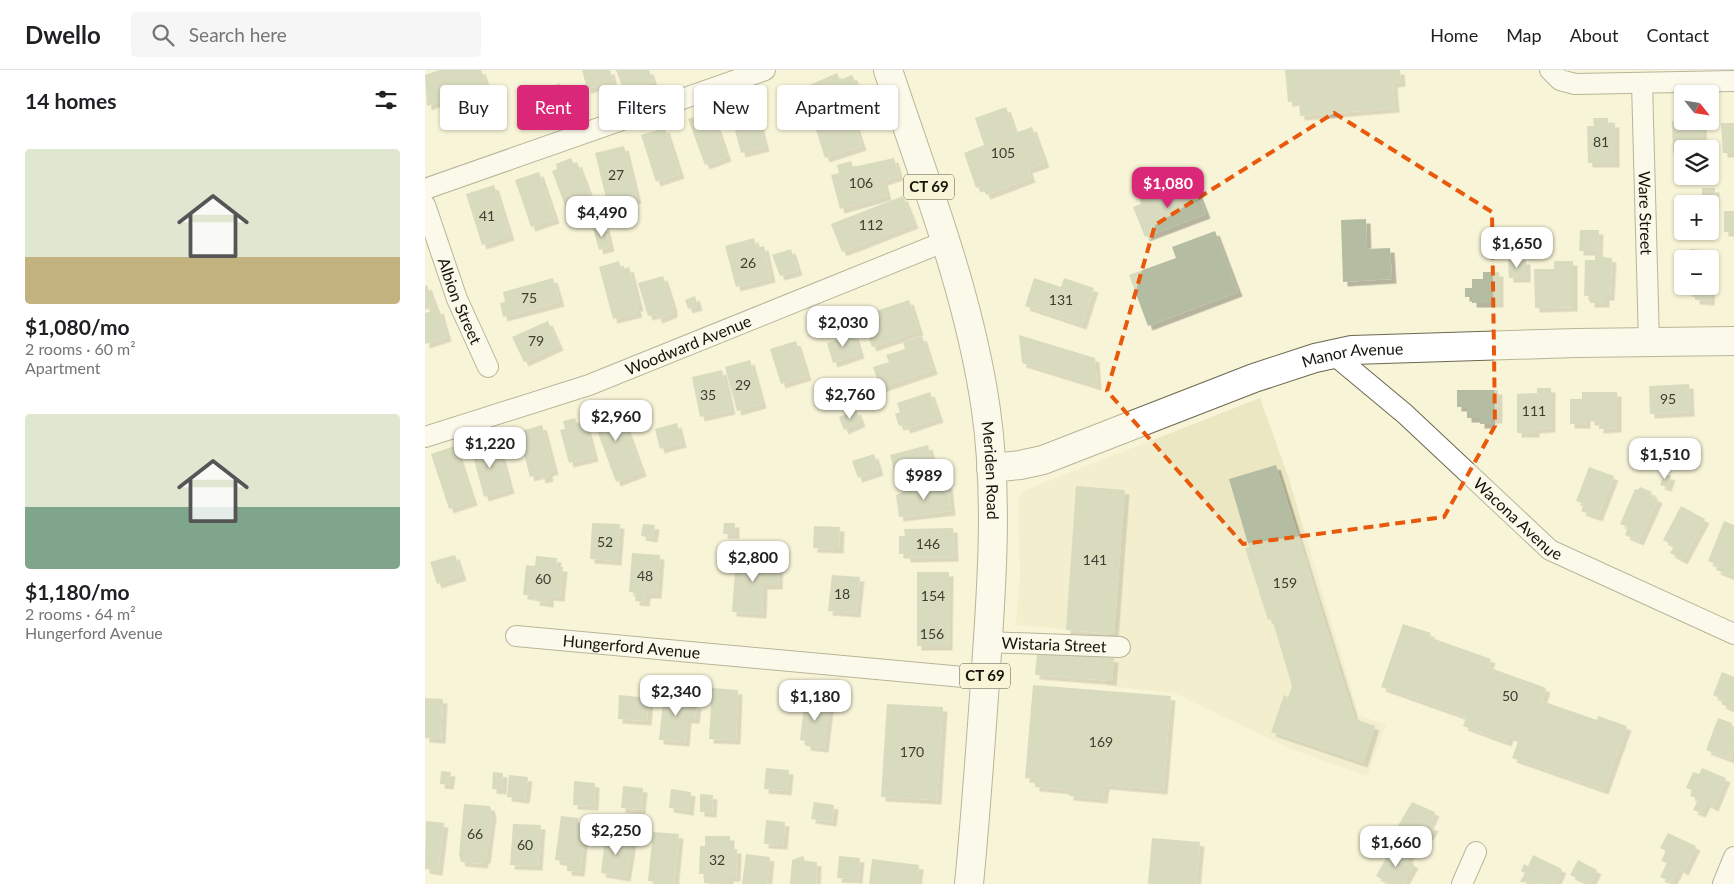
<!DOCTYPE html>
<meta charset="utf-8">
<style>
body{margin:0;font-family:Lato,sans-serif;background:#f6f6f6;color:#202124;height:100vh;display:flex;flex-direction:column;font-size:19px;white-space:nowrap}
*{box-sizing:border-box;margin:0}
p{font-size:16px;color:#757577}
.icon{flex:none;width:28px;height:28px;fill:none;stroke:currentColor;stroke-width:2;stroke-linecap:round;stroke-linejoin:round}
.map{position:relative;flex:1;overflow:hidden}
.sheet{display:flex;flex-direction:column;background:#fff;width:425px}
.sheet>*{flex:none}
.guide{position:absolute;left:15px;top:15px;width:475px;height:45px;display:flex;gap:10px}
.needle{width:32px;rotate:120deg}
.tools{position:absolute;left:1249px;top:15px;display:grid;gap:10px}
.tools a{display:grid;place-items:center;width:45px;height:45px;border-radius:5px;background:#fff;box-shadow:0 1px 4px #0004;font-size:25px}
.price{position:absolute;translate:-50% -42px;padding:0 11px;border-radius:10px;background:#fff;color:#222;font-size:16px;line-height:32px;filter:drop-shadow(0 1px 2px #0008)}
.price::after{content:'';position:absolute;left:50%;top:30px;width:15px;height:11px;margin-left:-8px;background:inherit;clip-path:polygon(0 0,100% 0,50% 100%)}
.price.current{background:#db2777;color:#fff}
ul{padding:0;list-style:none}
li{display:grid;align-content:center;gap:10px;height:265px;padding:0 25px}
li span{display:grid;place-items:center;height:155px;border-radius:5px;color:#555}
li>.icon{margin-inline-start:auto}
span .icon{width:90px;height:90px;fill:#fffc;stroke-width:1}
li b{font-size:21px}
h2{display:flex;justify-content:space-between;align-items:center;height:60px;padding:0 25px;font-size:21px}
.tag{padding:0 18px;border-radius:5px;background:#fff;box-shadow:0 1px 4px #0004;font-size:18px;line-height:45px}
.tag.current{background:#db2777;color:#fff}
header{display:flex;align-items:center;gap:30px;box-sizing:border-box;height:70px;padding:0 25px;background:#fff;border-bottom:1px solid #e0e0e0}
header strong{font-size:24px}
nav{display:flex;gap:28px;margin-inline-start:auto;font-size:18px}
.search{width:350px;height:45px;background:#f6f6f6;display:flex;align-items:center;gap:12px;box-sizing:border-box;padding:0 18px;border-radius:5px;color:#757577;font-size:19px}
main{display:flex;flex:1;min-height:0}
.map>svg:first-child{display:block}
.built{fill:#ece7c3}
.building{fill:#b4bca2;filter:url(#shadow)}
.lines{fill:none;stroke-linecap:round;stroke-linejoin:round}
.minor-casing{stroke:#6c684f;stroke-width:22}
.secondary-casing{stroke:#6c684f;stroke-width:30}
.primary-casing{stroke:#6c684f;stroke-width:30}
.minor{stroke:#fff;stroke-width:20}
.secondary{stroke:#fff;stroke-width:28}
.primary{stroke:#fff;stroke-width:28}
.marked{fill:none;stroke:#e8590c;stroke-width:4;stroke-dasharray:10 6;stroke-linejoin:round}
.labels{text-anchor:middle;stroke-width:4;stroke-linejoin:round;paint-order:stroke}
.number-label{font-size:14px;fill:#3d3d30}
.shield{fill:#f8f4d7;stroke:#595648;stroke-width:1}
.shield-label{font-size:15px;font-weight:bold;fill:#15130a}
.street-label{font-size:16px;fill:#15130a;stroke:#f8f4d7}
</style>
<header>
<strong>Dwello</strong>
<div class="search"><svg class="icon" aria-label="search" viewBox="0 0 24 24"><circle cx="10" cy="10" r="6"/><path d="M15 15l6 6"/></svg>Search here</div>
<nav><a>Home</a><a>Map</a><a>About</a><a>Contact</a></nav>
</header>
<main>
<section class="sheet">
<h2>14 homes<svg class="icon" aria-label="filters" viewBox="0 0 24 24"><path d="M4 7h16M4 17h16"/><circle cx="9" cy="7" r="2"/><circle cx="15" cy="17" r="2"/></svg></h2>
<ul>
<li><span style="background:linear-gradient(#dfe7d0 70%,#c2b280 0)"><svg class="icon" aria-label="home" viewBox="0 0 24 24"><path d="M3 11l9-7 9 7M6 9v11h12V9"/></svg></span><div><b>$1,080/mo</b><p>2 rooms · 60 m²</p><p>Apartment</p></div></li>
<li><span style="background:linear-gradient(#dfe7d0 60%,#7fa58c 0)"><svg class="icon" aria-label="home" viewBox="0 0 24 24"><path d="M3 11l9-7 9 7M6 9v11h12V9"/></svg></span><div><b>$1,180/mo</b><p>2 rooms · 64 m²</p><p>Hungerford Avenue</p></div></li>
</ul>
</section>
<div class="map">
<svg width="1309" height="814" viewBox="0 0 1309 814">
<defs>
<filter id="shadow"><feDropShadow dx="4.5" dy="4.5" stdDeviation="0" flood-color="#0004"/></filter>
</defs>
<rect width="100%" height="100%" fill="#f8f4d7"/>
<!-- built -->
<polygon class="built" points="835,328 863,406 934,645 961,655 942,706 866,679 749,623 681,616 685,563 591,555 595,505 593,430 596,424 600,420"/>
<!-- building -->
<g class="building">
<polygon points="14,0 56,0 61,14 2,36 0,5"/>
<polygon points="157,0 185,0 189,17 179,19 178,14 162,19"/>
<polygon points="191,0 224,0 228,12 199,22"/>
<polygon points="860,0 975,0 976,12 968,13 970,38 875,46 874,31 863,32"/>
<polygon points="412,3 415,10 427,5 434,20 420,25 423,32 392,46 380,17"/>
<polygon points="135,13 145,39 118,49 108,23"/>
<polygon points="581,37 590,63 607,57 620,93 603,99 606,108 561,125 557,116 551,118 539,83 559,75 550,48"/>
<polygon points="330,39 340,77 316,83 306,45"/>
<polygon points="286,41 302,87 280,95 263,49"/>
<polygon points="427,46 437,76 400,88 390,57"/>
<polygon points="1168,48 1183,48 1183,53 1190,53 1190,93 1163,93 1162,56 1169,56"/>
<polygon points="1247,51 1277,51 1278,79 1258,79 1258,89 1256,83 1248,83"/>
<polygon points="1296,53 1309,53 1309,83 1298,83"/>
<polygon points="240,58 255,104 231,112 216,65"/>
<polygon points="199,76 212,129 183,136 170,83"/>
<polygon points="146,88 149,94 152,92 169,137 144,146 127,101 132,99 131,94"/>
<polygon points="469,88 474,106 458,111 462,126 415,139 406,105 414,103 412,95 426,91 428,97"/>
<polygon points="114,102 130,149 106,157 90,110"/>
<polygon points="769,113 781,144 720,167 708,137 716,134 714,127 735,119 738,126"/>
<polygon points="69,115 85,166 57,175 41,124"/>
<polygon points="1277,118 1290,118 1289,137 1285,137 1285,134 1277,134"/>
<polygon points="478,126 489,154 417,182 406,154"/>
<rect x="1299" y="141" width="10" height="21"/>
<polygon points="941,149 942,179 965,178 967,209 918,212 916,150"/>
<polygon points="180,156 185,177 174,180 168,159"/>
<polygon points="1155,160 1174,160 1173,183 1178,184 1178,187 1187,188 1185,226 1180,226 1180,233 1165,233 1165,226 1159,226 1160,190 1170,190 1170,181 1154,181"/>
<polygon points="790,161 813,222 723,256 704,205 751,188 747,177"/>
<polygon points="329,168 331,178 339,176 346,208 311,217 300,176"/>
<polygon points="366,179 373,201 355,206 347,185"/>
<polygon points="1265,179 1277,180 1277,186 1288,186 1286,204 1285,189 1264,189"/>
<polygon points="1083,190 1101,190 1101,208 1084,208"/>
<polygon points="194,191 196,200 204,197 214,237 211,237 213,243 188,249 174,197"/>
<polygon points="1129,191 1148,191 1148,237 1110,238 1109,199 1129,199"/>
<polygon points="1058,202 1074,202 1074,233 1047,233 1047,227 1040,227 1040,218 1047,218 1047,209 1058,209"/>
<polygon points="238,206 248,237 248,243 233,249 231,244 223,246 213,213"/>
<polygon points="128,208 135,232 78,247 75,233 80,232 78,222"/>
<polygon points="609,208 636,217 639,208 669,218 657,255 600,236"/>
<polygon points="2,215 10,237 0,240 0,216"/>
<polygon points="1263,216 1286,216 1285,231 1270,230 1270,223 1262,222"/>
<polygon points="270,226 273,236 263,239 260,230"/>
<polygon points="484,230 494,261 447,277 436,246"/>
<polygon points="14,239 22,267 0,274 0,243"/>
<polygon points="123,251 134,276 99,292 87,267"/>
<polygon points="429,264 435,284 408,293 402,273"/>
<polygon points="594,265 670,288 672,316 597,293"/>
<polygon points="497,266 508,300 455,318 448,297 464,292 461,285 480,279 478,272"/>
<polygon points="371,271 382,306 356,314 345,279"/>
<polygon points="325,290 337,334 312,341 300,297"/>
<polygon points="297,300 306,340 275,347 267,307"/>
<polygon points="1264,314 1265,342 1225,344 1224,316"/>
<polygon points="420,316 425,325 408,333 404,324"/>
<polygon points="1112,318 1126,318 1126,358 1110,359 1110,363 1092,363 1092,324 1112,323"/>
<polygon points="1032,320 1073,320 1073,349 1066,349 1066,354 1055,354 1055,348 1042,348 1042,337 1032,337"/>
<polygon points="505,322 514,348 481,359 479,355 474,356 470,344 475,342 472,333"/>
<polygon points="1157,322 1192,322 1192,358 1174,359 1174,351 1165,351 1165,347 1161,347 1161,354 1145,354 1145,329 1157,329"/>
<polygon points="192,332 217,402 191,412 165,341"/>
<polygon points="431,340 436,352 419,360 414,347"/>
<polygon points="150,348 152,354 160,352 169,387 144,393 135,360 140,359 138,351"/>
<polygon points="252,353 257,373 235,379 230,359"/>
<polygon points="117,355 129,400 123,402 124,407 116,409 115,404 105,407 93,362"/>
<polygon points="72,371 85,419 59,427 46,378"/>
<polygon points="503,375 509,398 471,408 465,385"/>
<polygon points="30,376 48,431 24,439 6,384"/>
<polygon points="449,384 454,401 433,408 427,391"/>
<polygon points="851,395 930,649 950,656 938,693 846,662 859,625 863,627 867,616 847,549 843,550 820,478 824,477 804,409"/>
<polygon points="1164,397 1189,406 1173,447 1156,441 1159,434 1151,431"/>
<polygon points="1239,404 1246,406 1242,417 1235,415"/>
<polygon points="523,414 526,441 474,447 471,425 483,420"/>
<polygon points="651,416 700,420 689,564 641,560"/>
<polygon points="1215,417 1227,422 1225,425 1233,429 1214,471 1200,465 1203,457 1195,454 1210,419 1213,420"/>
<polygon points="1256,436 1280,449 1258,490 1245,483 1249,476 1238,470"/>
<polygon points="1299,451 1309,455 1309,499 1306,506 1291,500 1293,495 1283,491"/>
<polygon points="167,453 195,454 192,491 165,489"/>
<polygon points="299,453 310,453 310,464 298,464"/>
<polygon points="218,454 230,455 228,468 216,466"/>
<polygon points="389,456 415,457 414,479 388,478"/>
<polygon points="528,458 529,487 481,488 481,484 474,484 474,466 480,466 479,459"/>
<polygon points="207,483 235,485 232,524 221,524 220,532 210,531 211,523 204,522"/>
<polygon points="30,485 37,506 12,514 5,492"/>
<polygon points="111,486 132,488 131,497 138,497 135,527 124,526 124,533 110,531 111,526 98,525 101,495 110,496"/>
<polygon points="311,487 354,489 353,515 338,515 337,544 307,542"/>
<polygon points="492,502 524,502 523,576 492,576"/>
<polygon points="407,505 435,507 431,543 403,541"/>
<polygon points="978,554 1006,563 1004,567 1066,589 1063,597 1121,618 1117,631 1172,650 1173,646 1202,656 1179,720 1087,688 1094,669 1084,666 1082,672 1038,656 1041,647 956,617"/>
<polygon points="615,582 689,588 687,611 610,605 612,584"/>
<polygon points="1297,602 1309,607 1309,640 1296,634 1298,630 1288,625"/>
<polygon points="608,615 746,626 738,720 680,715 678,729 644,726 644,720 610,717 610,709 600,708"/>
<polygon points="287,618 313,620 311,670 284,669"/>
<polygon points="239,622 264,624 263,634 272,635 270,649 262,649 260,672 234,670"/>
<polygon points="194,625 224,628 222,651 193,649"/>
<polygon points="380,627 405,630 399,678 381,676 381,671 375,670"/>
<polygon points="0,628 18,629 16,669 0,668"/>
<polygon points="462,634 518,637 512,730 456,727"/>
<polygon points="1293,648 1307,653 1306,658 1309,659 1309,680 1305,689 1281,680"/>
<polygon points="341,698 364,700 362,721 339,719"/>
<polygon points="1277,698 1301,708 1289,737 1281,733 1276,743 1268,740 1273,729 1265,726 1267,720 1261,718 1268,702 1274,704"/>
<polygon points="16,701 26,702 24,715 15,714"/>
<polygon points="68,702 78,703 77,720 67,719"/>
<polygon points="84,705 103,707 100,729 82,727"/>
<polygon points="149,711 170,713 169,736 148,735"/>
<polygon points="198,716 218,718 216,740 196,738"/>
<polygon points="246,719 266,722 264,741 244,738"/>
<polygon points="275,724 288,725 287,743 275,742"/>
<polygon points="389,732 409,735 407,752 386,749"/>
<polygon points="987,732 1010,742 1004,755 1009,757 1004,766 1000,764 996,771 971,759"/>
<polygon points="39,734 65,736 67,744 61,789 59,789 58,794 36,792 34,785"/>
<polygon points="136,746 153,748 153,754 160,755 155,802 142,801 142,792 130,790"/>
<polygon points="341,750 360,752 358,775 339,774"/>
<polygon points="1,751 19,753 13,801 0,799"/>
<polygon points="88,754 116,755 113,796 85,795"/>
<polygon points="228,762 254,764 249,814 235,814 236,812 223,811"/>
<polygon points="1243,763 1271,776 1259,801 1254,798 1247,812 1235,807 1242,793 1236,791 1241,781 1235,778"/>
<polygon points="187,765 200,766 202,770 207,771 201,807 176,803 180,768 187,769"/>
<polygon points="280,766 305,766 305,779 312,779 311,807 304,807 304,814 279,813 279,804 274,804 275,776 280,776"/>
<polygon points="727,768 775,772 771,814 723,814"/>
<polygon points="973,777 985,784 982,790 989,794 978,814 966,814 951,806 965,781 970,784"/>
<polygon points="321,784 345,787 342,814 317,814"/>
<polygon points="1108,785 1137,799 1130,814 1124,812 1123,814 1095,812 1100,803 1096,801 1099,794 1103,796"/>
<polygon points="378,786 380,791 392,792 391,814 365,814 367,790"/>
<polygon points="414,786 435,788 433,809 412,808"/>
<polygon points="447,789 494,795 492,814 444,814"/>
<polygon points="1153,790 1172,800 1165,814 1145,805"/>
</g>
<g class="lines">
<!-- minor casing -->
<g class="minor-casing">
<g id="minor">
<polyline points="1125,0 1135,10 1150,14 1309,11"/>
<path id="s1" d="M1217,13L1224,272"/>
<polyline points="0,119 340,0"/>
<path id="s2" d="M0,135L32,229L63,297"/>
<path id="s3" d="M908,284L980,344L1125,480L1309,564"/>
<path id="s4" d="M0,367L164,315L521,171"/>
<path id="s5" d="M91,566L560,609"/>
<path id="s6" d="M563,572L695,577"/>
<polyline points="1037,814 1051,782"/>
<polyline points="1298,814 1309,787"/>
</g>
</g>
<!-- secondary casing -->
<g class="secondary-casing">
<g id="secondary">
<path id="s7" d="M566,398L595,395L618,390L829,308L890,288L927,280L1151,273L1309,271"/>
</g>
</g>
<!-- primary casing -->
<g class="primary-casing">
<g id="primary">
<path id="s8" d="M463,0C500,112 544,222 561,340C573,425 567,512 561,598C556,670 551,742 544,814"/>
</g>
</g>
<!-- minor -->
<use href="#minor" class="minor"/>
<!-- secondary -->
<use href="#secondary" class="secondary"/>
<!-- primary -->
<use href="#primary" class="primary"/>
</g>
<!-- marked area -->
<path d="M0 0H1309V814H0ZM909,43L1067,142L1070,356L1019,447L818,474L682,321L730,155Z" fill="#f8f4d7" fill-opacity=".55" fill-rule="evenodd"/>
<path class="marked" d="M909,43L1067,142L1070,356L1019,447L818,474L682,321L730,155Z"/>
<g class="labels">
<!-- number labels -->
<g class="number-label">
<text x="1176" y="77">81</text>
<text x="578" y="88">105</text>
<text x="191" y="110">27</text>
<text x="436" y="118">106</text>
<text x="62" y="151">41</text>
<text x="446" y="160">112</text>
<text x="323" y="198">26</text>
<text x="104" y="233">75</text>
<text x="636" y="235">131</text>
<text x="111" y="276">79</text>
<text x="318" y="320">29</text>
<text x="283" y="330">35</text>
<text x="1243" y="334">95</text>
<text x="1109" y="346">111</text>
<text x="180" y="477">52</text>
<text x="503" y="479">146</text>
<text x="670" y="495">141</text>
<text x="220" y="511">48</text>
<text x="118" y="514">60</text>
<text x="860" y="518">159</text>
<text x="417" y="529">18</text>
<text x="508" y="531">154</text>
<text x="507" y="569">156</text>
<text x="1085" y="631">50</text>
<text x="676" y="677">169</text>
<text x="487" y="687">170</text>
<text x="50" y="769">66</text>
<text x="100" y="780">60</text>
<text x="292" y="795">32</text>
</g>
<!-- shield labels -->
<g class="shield">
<rect x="479" y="104.5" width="50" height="25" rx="4"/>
<rect x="535" y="593.5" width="50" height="25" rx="4"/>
</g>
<g class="shield-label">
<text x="504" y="122">CT 69</text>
<text x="560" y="611">CT 69</text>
</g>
<!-- street labels -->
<g class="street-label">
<text dy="6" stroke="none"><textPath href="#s1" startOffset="130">Ware Street</textPath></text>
<text dy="6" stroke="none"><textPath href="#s2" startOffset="102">Albion Street</textPath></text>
<text dy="6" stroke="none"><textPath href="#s4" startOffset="279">Woodward Avenue</textPath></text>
<text dy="6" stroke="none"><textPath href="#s7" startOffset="381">Manor Avenue</textPath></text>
<text dy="6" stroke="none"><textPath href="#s8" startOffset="415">Meriden Road</textPath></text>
<text dy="6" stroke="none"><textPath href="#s3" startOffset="248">Wacona Avenue</textPath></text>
<text dy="6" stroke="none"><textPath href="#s6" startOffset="66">Wistaria Street</textPath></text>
<text dy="6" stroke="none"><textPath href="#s5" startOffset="116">Hungerford Avenue</textPath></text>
</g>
</g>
</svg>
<div class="tools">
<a><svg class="needle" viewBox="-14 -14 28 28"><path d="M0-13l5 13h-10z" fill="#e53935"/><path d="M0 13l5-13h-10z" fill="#757577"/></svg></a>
<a><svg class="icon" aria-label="layers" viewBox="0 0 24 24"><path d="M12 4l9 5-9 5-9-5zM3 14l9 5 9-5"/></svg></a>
<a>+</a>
<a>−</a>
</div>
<b class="price current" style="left:743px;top:139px">$1,080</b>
<b class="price" style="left:177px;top:168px">$4,490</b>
<b class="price" style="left:1092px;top:199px">$1,650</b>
<b class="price" style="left:418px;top:278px">$2,030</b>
<b class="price" style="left:425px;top:350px">$2,760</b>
<b class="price" style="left:191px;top:372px">$2,960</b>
<b class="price" style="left:65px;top:399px">$1,220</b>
<b class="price" style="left:1240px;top:410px">$1,510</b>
<b class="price" style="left:499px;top:431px">$989</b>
<b class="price" style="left:328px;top:513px">$2,800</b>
<b class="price" style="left:251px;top:647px">$2,340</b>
<b class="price" style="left:390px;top:652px">$1,180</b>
<b class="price" style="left:191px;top:786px">$2,250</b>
<b class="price" style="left:971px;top:798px">$1,660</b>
<div class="guide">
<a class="tag">Buy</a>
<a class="tag current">Rent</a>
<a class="tag">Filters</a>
<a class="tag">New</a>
<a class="tag">Apartment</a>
</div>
</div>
</main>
